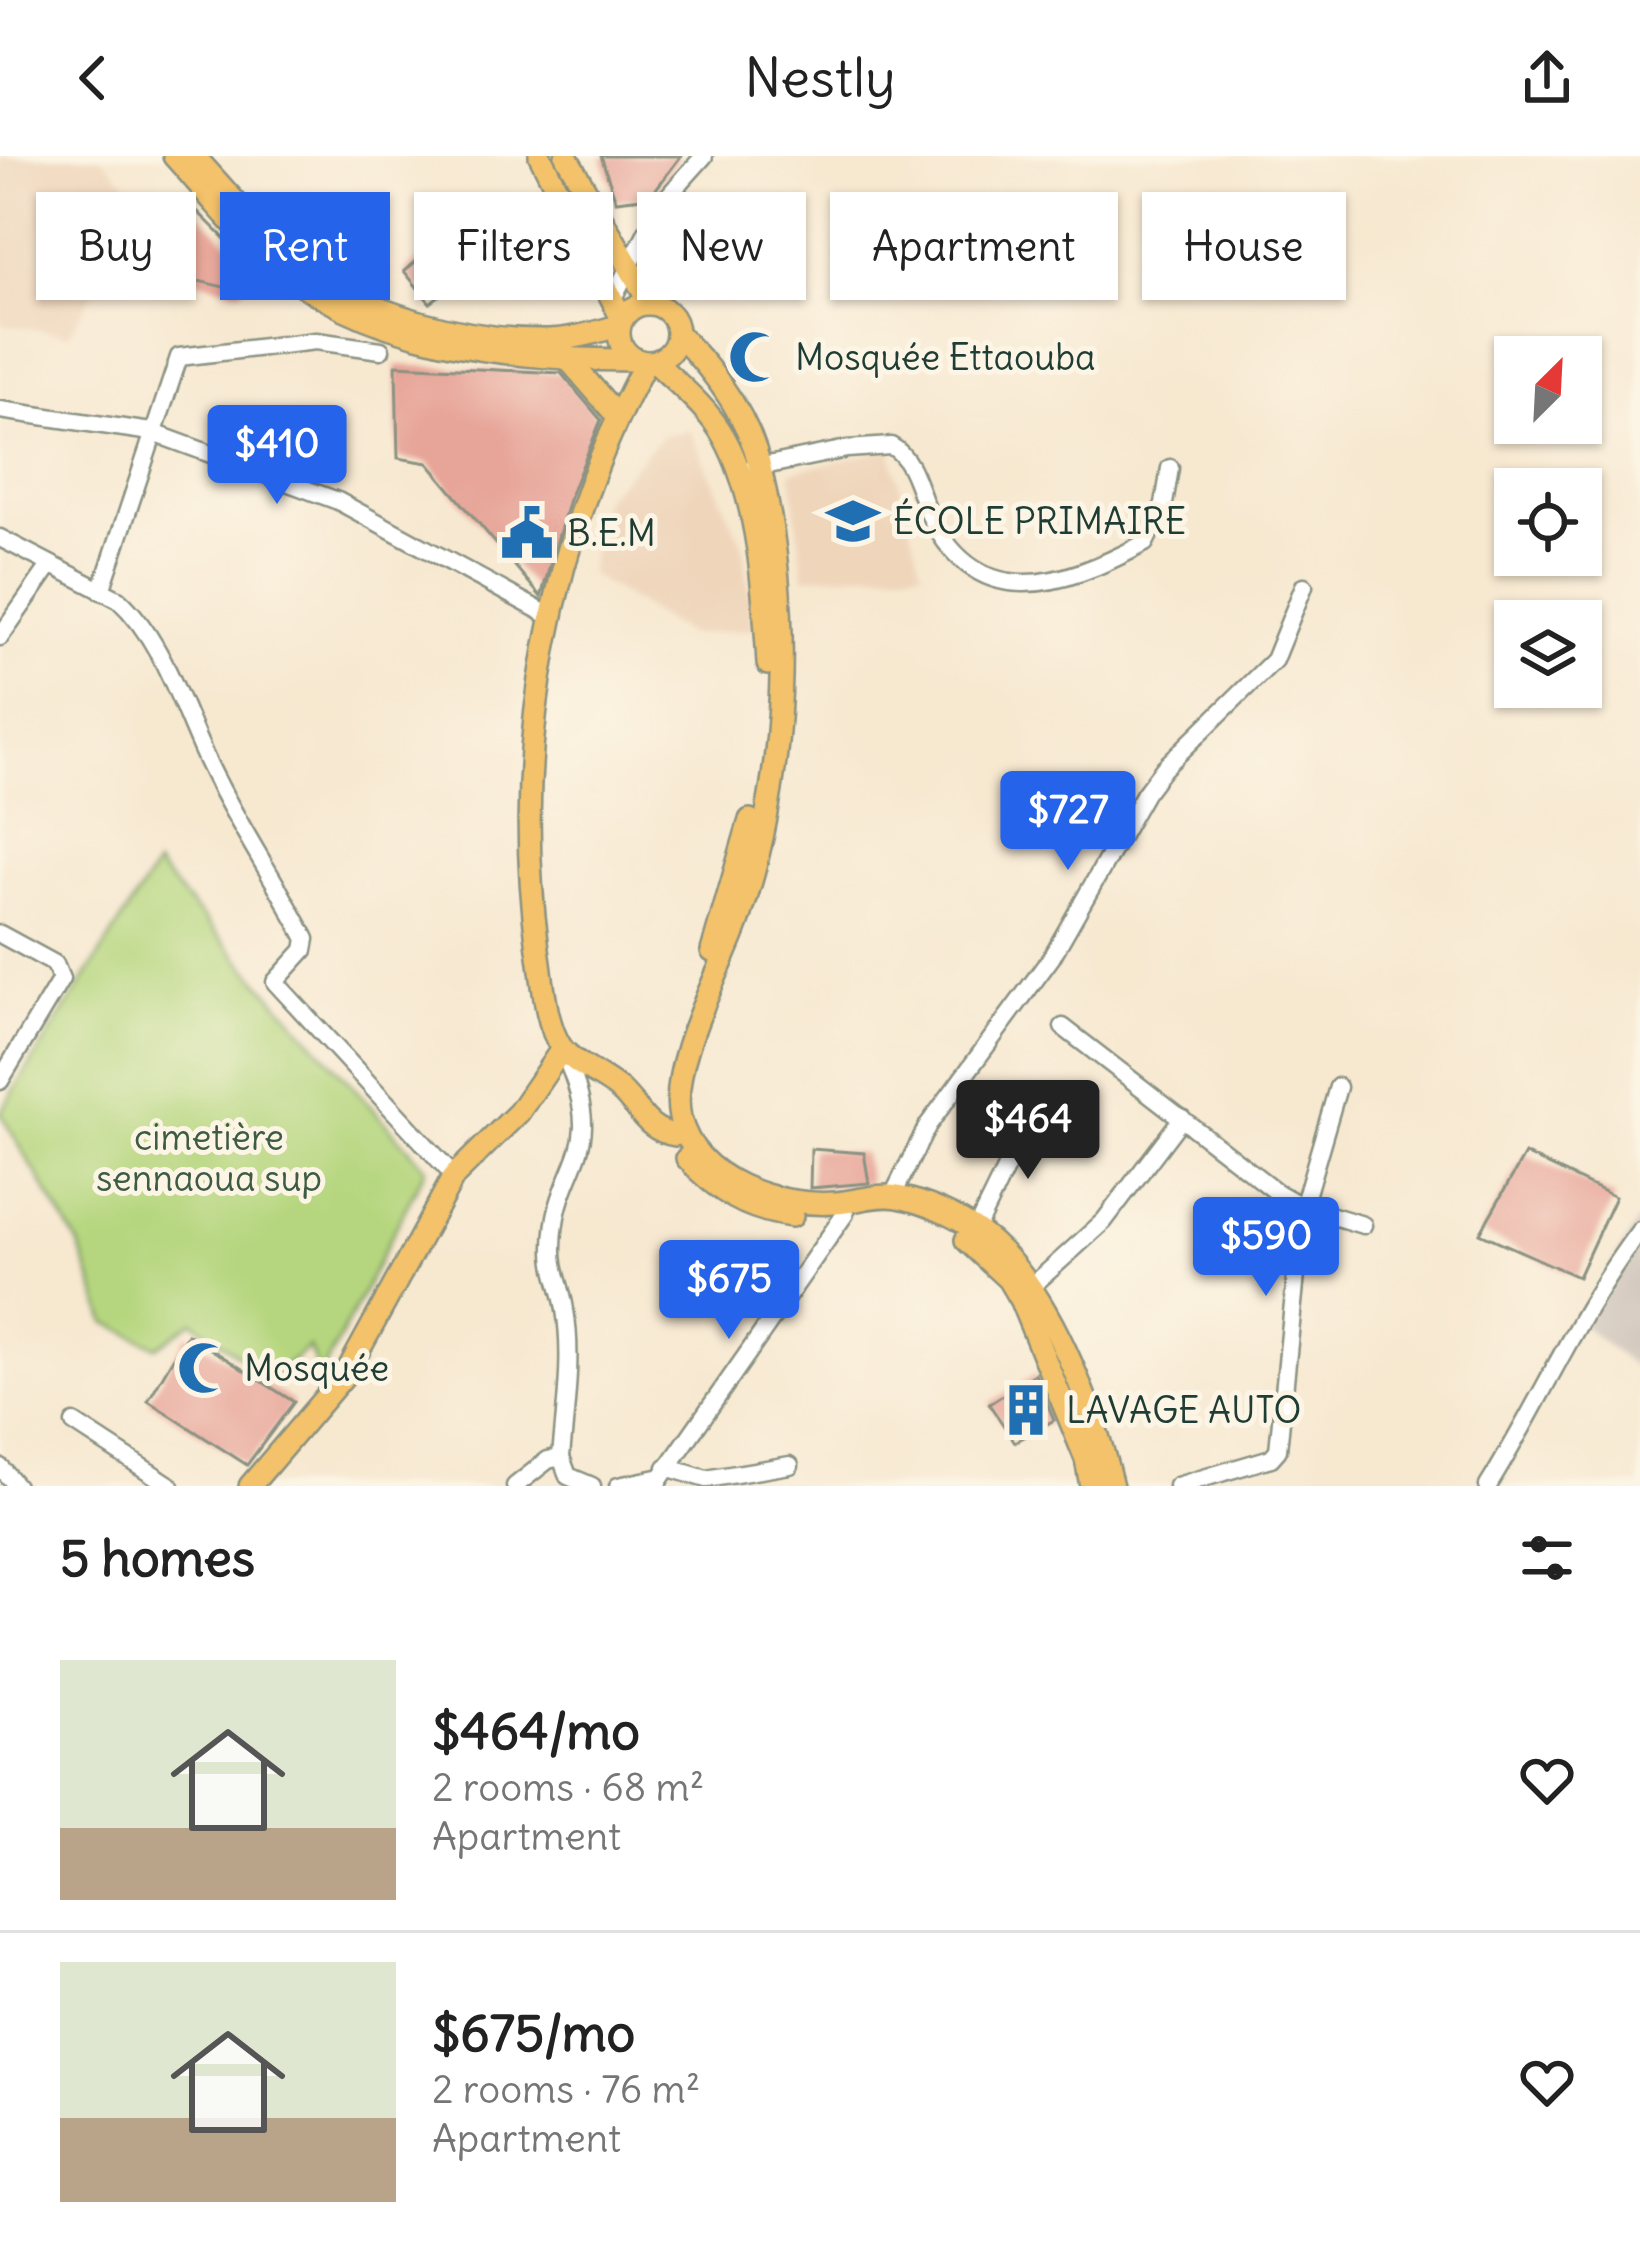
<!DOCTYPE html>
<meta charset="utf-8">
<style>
body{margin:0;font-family:Delius,sans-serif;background:#f2f2f2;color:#222;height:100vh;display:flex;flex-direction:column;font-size:45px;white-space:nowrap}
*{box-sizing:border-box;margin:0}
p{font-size:39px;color:#767676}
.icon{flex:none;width:66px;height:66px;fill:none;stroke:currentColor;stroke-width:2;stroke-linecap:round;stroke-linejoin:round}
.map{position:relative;height:1330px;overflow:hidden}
.drawer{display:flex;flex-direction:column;background:#fff;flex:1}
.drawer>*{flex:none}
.banner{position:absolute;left:36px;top:36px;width:1569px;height:108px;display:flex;gap:24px}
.needle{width:78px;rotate:24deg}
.controls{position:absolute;left:1494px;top:180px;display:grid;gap:24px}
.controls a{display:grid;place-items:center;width:108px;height:108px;border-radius:0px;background:#fff;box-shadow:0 3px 9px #0004;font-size:60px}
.price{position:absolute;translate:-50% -102px;padding:0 27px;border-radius:12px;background:#2563eb;color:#fff;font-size:39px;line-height:78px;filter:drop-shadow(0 3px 6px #0008)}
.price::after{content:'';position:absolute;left:50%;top:72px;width:36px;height:27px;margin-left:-18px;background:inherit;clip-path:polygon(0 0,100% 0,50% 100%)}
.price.selected{background:#222;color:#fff}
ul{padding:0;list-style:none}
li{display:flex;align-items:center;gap:36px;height:300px;padding:0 60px}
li+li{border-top:3px solid #e0e0e0}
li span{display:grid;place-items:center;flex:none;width:336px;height:240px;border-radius:0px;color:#555}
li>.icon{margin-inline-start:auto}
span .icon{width:144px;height:144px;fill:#fffc;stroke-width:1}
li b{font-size:51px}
h2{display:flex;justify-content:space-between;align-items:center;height:144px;padding:0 60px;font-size:51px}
.tag{padding:0 42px;border-radius:0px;background:#fff;box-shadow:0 3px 9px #0004;font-size:42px;line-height:108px}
.tag.selected{background:#2563eb;color:#fff}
header{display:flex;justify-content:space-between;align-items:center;height:156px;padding:0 60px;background:#fff;font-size:54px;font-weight:600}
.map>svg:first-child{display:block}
.built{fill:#efd6bb}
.industrial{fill:#cdc2b9}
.green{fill:#b5d67e;stroke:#6a8a59;stroke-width:3}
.building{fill:#e7a498}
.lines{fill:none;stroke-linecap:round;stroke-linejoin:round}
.minor-casing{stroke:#8b9282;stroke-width:21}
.major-casing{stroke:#8b9282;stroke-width:26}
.minor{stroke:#fff;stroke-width:16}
.major{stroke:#f3c26a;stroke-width:21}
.labels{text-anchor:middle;stroke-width:10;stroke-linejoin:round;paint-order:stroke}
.poi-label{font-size:36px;fill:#1f3d34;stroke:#fcf5e5;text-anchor:start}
.park-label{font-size:36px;fill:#3d5c43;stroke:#fcf5e5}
</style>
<header><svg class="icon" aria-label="back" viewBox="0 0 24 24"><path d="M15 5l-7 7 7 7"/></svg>Nestly<svg class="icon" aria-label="share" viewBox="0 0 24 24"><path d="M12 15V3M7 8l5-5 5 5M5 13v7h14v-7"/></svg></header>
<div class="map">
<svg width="1640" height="1330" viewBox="0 0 1640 1330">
<rect width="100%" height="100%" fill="#fcf5e5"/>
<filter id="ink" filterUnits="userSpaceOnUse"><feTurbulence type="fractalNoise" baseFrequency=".00833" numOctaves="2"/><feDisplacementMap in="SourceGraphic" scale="24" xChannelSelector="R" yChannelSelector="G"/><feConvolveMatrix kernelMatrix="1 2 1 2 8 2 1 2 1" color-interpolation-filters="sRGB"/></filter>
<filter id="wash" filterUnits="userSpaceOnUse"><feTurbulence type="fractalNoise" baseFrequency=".004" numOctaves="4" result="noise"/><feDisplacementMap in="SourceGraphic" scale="48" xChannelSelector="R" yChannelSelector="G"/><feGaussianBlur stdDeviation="2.7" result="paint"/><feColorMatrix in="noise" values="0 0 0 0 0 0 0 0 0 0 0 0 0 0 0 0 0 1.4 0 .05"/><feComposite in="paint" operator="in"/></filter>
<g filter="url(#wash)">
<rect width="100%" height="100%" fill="#f7e8d0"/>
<!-- built -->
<g class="built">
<polygon points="0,0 100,0 156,57 92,138 69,179 0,168"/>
<polygon points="690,274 743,390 754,473 689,479 589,418 603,343 663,279"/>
<polygon points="890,293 922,414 804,421 791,316"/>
</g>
<!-- industrial -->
<polygon class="industrial" points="1640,1061 1640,1216 1578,1166"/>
<!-- green -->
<polygon class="green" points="156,710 426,1012 320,1221 309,1191 270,1223 193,1165 157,1191 106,1166 79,1089 0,957"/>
<g id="blocks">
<!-- building -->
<g class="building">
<polygon points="601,0 681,0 650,41 616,45"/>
<polygon points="194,52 261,119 240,135 194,124 168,99 174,73"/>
<polygon points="419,103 445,135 430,147 404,115"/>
<polygon points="396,209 561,217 601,264 570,340 541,441 428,307 398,302"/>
<polygon points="811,993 864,997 869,1027 810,1032"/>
<polygon points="1525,998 1615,1041 1578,1121 1480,1077"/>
<polygon points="187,1178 294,1246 247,1309 148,1245"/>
<polygon points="1035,1218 1054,1264 1015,1286 989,1248"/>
</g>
</g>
</g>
<g filter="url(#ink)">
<use href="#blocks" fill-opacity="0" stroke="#8b9282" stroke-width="3"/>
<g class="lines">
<!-- minor casing -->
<g class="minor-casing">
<g id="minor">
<polyline points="661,48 702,63 757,67"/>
<polyline points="612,144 661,48 704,0"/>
<polyline points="0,254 151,276 338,345 548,459"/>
<path d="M749,313L847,293L891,290C912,301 918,332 927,353C974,459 1060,433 1145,387L1164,348L1170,312"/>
<path d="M0,382L118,443C165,486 183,557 211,613C239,671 276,725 306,783L304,794L275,826L454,1020"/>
<polyline points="101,435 179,201 316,185 381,194"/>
<polyline points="0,481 49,411"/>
<polyline points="0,778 55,808 61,823 0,925"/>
<polyline points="1063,871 1278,1037 1303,1051 1363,1069"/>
<path d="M564,898C612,1003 554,1004 553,1091C552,1115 562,1131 565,1154C573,1200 565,1254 561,1301L568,1320L592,1330"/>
<polyline points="893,1039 928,969 1051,802 1145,637 1164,612 1274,504 1304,430"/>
<polyline points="976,1073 1036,950"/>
<polyline points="1031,1131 1104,1065 1182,962"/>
<polyline points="74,1267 171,1330"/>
<polyline points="0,1311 16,1330"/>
<polyline points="666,1311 706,1323 790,1309"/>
<polyline points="515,1330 548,1304 561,1301"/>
<polyline points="618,1330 657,1322"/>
<polyline points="655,1330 845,1058"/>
<polyline points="1177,1330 1271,1302 1278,1294 1303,1051 1338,931"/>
<path d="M1488,1330C1541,1245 1579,1154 1640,1074"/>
</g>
</g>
<!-- major casing -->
<g class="major-casing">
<g id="major">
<path d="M174,0C204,33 233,71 266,101C364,190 511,204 637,204"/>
<path d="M194,0C229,38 262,80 304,111C366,159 469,185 547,184C571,184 595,176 619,170"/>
<polyline points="540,0 622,163"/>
<polyline points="566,0 650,147"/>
<circle cx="648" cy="177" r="29"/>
<path d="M678,178C712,213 747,258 759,307C794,453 788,621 739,764C721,816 668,907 680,962C696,1026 778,1051 835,1047C855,1046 878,1037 898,1041C925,1046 958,1061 980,1077C1049,1128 1092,1249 1112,1330"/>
<polyline points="568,203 618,261"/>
<path d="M646,206C550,383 510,593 538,793C543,822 544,865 561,891C573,908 604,920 620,934C640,952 645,974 675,979"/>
<path d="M655,206C680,230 707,251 724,281C759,344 764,437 768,508"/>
<polyline points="712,795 750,664"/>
<path d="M687,1002C717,1036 747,1054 792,1060"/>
<polyline points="966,1084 1008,1123 1021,1145 1086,1303 1091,1330"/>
<polyline points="250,1330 347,1216 454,1020 519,956 562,893"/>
</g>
</g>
<!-- minor -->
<use href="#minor" class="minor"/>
<!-- major -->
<use href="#major" class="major"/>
</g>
</g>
<!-- icons -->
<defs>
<g id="mosque-bare" transform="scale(4.14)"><path d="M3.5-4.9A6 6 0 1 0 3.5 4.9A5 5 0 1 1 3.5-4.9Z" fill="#1f6fb2" stroke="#fcf5e5" stroke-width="2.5" paint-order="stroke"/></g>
<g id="school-bare" transform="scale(4.14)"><path d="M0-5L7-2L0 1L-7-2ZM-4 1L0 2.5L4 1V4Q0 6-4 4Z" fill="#1f6fb2" stroke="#fcf5e5" stroke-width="2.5" paint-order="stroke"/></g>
<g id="civic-bare" transform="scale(4.14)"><path d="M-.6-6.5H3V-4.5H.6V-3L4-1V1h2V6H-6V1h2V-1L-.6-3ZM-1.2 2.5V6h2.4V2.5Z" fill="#1f6fb2" stroke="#fcf5e5" stroke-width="2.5" paint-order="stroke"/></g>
<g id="building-bare" transform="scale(4.14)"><path d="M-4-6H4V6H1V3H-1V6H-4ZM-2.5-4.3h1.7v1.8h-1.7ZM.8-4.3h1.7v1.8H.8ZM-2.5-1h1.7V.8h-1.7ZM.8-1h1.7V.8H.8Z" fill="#1f6fb2" stroke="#fcf5e5" stroke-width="2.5" paint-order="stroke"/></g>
</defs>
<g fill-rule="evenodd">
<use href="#mosque-bare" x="755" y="201"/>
<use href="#school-bare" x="853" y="365"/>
<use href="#civic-bare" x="527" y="377"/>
<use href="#mosque-bare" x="204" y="1212"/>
<use href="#building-bare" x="1026" y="1254"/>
</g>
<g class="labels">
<!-- poi labels -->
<g class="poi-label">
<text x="795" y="214">Mosquée Ettaouba</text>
<text x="893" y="378">ÉCOLE PRIMAIRE</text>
<text x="567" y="390">B.E.M</text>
<text x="244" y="1225">Mosquée</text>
<text x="1066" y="1267">LAVAGE AUTO</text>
</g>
<!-- park labels -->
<g class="park-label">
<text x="209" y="994">cimetière<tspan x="209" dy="41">sennaoua sup</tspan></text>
</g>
</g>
</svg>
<div class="controls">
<a><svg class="needle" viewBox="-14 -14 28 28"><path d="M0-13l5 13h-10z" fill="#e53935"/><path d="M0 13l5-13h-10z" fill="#767676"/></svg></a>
<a><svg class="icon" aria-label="locate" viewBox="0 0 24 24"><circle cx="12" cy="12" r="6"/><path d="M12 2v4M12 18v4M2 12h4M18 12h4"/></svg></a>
<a><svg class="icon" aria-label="layers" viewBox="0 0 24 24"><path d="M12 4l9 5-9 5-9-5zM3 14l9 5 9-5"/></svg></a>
</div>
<b class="price" style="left:277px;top:351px">$410</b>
<b class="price" style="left:1068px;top:717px">$727</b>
<b class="price selected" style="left:1028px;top:1026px">$464</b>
<b class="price" style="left:1266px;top:1143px">$590</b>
<b class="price" style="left:729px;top:1186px">$675</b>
<div class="banner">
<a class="tag">Buy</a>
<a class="tag selected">Rent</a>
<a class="tag">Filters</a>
<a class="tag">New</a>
<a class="tag">Apartment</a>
<a class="tag">House</a>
</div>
</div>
<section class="drawer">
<h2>5 homes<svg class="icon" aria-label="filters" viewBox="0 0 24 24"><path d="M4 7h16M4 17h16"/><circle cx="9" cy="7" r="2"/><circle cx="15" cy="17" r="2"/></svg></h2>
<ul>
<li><span style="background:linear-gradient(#dfe7d0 70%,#b9a48a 0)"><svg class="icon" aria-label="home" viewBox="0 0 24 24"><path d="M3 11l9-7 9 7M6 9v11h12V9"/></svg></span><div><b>$464/mo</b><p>2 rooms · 68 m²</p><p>Apartment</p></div><svg class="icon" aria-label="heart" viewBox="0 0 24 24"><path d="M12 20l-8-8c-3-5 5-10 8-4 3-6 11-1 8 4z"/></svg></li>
<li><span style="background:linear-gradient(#dfe7d0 65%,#b9a48a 0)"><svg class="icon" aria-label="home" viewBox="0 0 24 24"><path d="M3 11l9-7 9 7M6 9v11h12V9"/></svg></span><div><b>$675/mo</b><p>2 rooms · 76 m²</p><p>Apartment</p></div><svg class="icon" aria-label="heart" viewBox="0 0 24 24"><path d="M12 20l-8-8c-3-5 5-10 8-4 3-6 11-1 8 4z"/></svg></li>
</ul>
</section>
